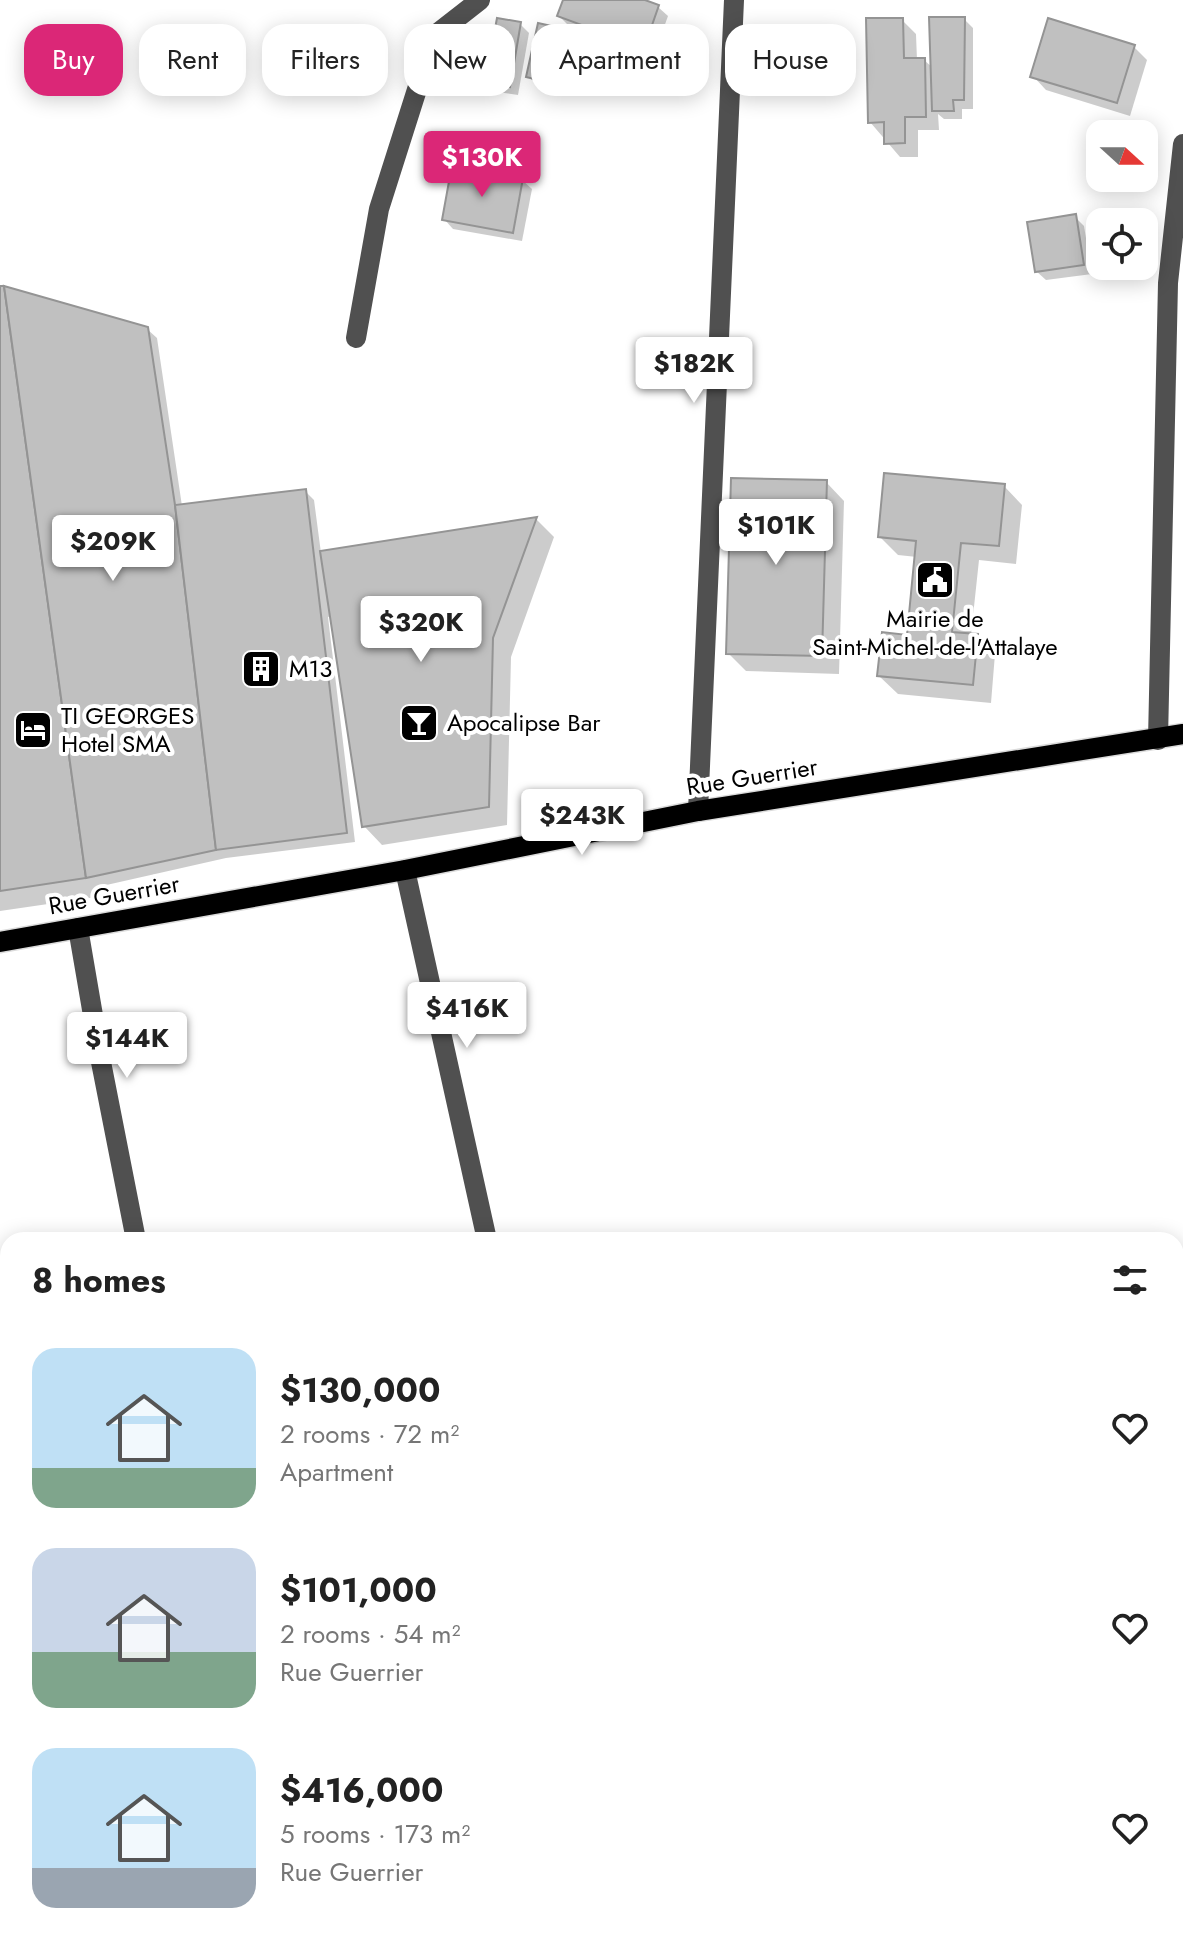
<!DOCTYPE html>
<meta charset="utf-8">
<style>
body{margin:0;font-family:Jost,sans-serif;background:#f6f6f6;color:#222;height:100vh;display:flex;flex-direction:column;font-size:30px;white-space:nowrap}
*{box-sizing:border-box;margin:0}
p{font-size:26px;color:#767676}
.icon{flex:none;width:44px;height:44px;fill:none;stroke:currentColor;stroke-width:2;stroke-linecap:round;stroke-linejoin:round}
.map{position:relative;flex:1;overflow:hidden}
.details{position:absolute;left:0px;top:1232px;width:1184px;height:712px;display:flex;flex-direction:column;background:#fff;border-radius:24px 24px 0 0;box-shadow:0 4px 20px #0003}
.details>*{flex:none}
.hud{position:absolute;left:24px;top:24px;width:1136px;height:72px;display:flex;gap:16px}
.needle{width:52px;rotate:111deg}
.controls{position:absolute;left:1086px;top:120px;display:grid;gap:16px}
.controls a{display:grid;place-items:center;width:72px;height:72px;border-radius:16px;background:#fff;box-shadow:0 4px 20px #0003;font-size:40px}
.price{position:absolute;translate:-50% -68px;padding:0 18px;border-radius:8px;background:#fff;color:#222;font-size:26px;line-height:52px;filter:drop-shadow(0 2px 4px #0008)}
.price::after{content:'';position:absolute;left:50%;top:48px;width:24px;height:18px;margin-left:-12px;background:inherit;clip-path:polygon(0 0,100% 0,50% 100%)}
.price.on{background:#db2777;color:#fff}
ul{padding:0;list-style:none}
li{display:flex;align-items:center;gap:24px;height:200px;padding:0 32px}
li span{display:grid;place-items:center;flex:none;width:224px;height:160px;border-radius:24px;color:#555}
li>.icon{margin-inline-start:auto}
span .icon{width:96px;height:96px;fill:#fffc;stroke-width:1}
li b{font-size:34px}
h2{display:flex;justify-content:space-between;align-items:center;height:96px;padding:0 32px;font-size:34px}
.pill{padding:0 28px;border-radius:24px;background:#fff;box-shadow:0 4px 20px #0003;font-size:28px;line-height:72px}
.pill.on{background:#db2777;color:#fff}
.map>svg:first-child{display:block}
.shadow{fill:#0003}
.building{fill:#c0c0c0;stroke:#949494;stroke-width:2}
.lines{fill:none;stroke-linecap:round;stroke-linejoin:round}
.major-casing{stroke:#dbdbdb;stroke-width:23}
.minor{stroke:#505050;stroke-width:20}
.major{stroke:#000;stroke-width:20}
.labels{text-anchor:middle;stroke-width:8;stroke-linejoin:round;paint-order:stroke}
.poi-label{font-size:24px;fill:#000;stroke:#fff;text-anchor:start}
.street-label{font-size:24px;fill:#000;stroke:#fff}
</style>
<div class="map">
<svg width="1183" height="1944" viewBox="0 0 1183 1944">
<rect width="100%" height="100%" fill="#fff"/>
<!-- shadow -->
<g class="shadow">
<polygon points="565,0 639,0 658,7 668,16 654,55 568,25 559,16"/>
<polygon points="964,19 973,28 973,109 962,109 962,119 944,119 938,114 939,130 918,130 918,157 900,157 870,122 902,20 916,34 917,60 924,60 933,68"/>
<polygon points="520,24 529,33 518,95 497,92 487,83"/>
<polygon points="555,29 559,33 547,84 532,80 528,76"/>
<polygon points="1133,46 1147,60 1130,116 1046,90 1033,76"/>
<polygon points="522,180 532,189 522,241 453,229 444,219"/>
<polygon points="1075,217 1084,226 1092,274 1046,280 1036,271"/>
<polygon points="0,288 147,329 157,338 182,506 305,491 314,500 321,553 536,519 554,537 511,657 507,825 382,845 364,826 332,616 328,617 355,842 226,858 102,886 103,896 0,911"/>
<polygon points="826,482 844,501 839,674 746,671 728,653"/>
<polygon points="1004,486 1022,505 1016,564 979,560 971,635 977,636 995,654 991,703 898,694 879,676 909,637 917,557 898,555 880,537"/>
</g>
<!-- building -->
<g class="building">
<polygon points="563,0 645,0 659,5 644,48 557,16"/>
<polygon points="929,17 965,17 964,100 953,100 954,111 932,111"/>
<polygon points="497,18 521,22 510,87 485,83"/>
<polygon points="866,18 903,18 904,58 925,58 926,117 905,117 905,143 884,144 884,122 868,123"/>
<polygon points="1048,18 1135,45 1117,103 1030,77"/>
<polygon points="538,23 556,27 543,81 526,77"/>
<polygon points="452,165 523,178 513,233 442,220"/>
<polygon points="1076,214 1084,265 1035,272 1027,222"/>
<polygon points="0,286 4,286 86,878 0,891"/>
<polygon points="4,286 148,327 175,505 216,850 86,878"/>
<polygon points="884,473 1005,484 999,546 961,543 952,632 978,634 973,685 877,676 882,632 907,635 916,541 878,537"/>
<polygon points="731,478 827,480 822,656 726,654"/>
<polygon points="306,489 347,833 216,850 175,505"/>
<polygon points="537,517 493,638 489,807 362,827 320,551"/>
</g>
<g class="lines">
<!-- major casing -->
<g class="major-casing">
<polyline id="major" points="0,942 405,870 698,811 1183,734"/>
</g>
<!-- minor -->
<g class="minor">
<polyline points="356,338 379,209 434,36 480,0"/>
<polyline points="1158,740 1168,283 1183,144"/>
<polyline points="698,811 734,0"/>
<polyline points="405,870 487,1240"/>
<polyline points="78,928 101,1062 136,1240"/>
<polyline points="320,1936 322,1944"/>
<polyline points="514,1944 516,1936"/>
</g>
<!-- major -->
<use href="#major" class="major"/>
</g>
<!-- icons -->
<defs>
<g id="civic-square" transform="scale(2)"><rect x="-9" y="-9" width="18" height="18" rx="4" fill="#000" stroke="#fff"/><path d="M-.6-6.5H3V-4.5H.6V-3L4-1V1h2V6H-6V1h2V-1L-.6-3ZM-1.2 2.5V6h2.4V2.5Z" fill="#fff"/></g>
<g id="building-square" transform="scale(2)"><rect x="-9" y="-9" width="18" height="18" rx="4" fill="#000" stroke="#fff"/><path d="M-4-6H4V6H1V3H-1V6H-4ZM-2.5-4.3h1.7v1.8h-1.7ZM.8-4.3h1.7v1.8H.8ZM-2.5-1h1.7V.8h-1.7ZM.8-1h1.7V.8H.8Z" fill="#fff"/></g>
<g id="bar-square" transform="scale(2)"><rect x="-9" y="-9" width="18" height="18" rx="4" fill="#000" stroke="#fff"/><path d="M-6-5H6L.8 .8V4.5H3.5V6h-7V4.5H-.8V.8Z" fill="#fff"/></g>
<g id="hotel-square" transform="scale(2)"><rect x="-9" y="-9" width="18" height="18" rx="4" fill="#000" stroke="#fff"/><path d="M-6-4.5h1.5V1H6V5H4.5V3h-9V5H-6ZM-4 0a1.8 1.8 0 1 1 3.6 0ZM.5 0V-2.5h3Q6-2.5 6 0Z" fill="#fff"/></g>
</defs>
<g fill-rule="evenodd">
<use href="#civic-square" x="935" y="580"/>
<use href="#building-square" x="261" y="669"/>
<use href="#bar-square" x="419" y="723"/>
<use href="#hotel-square" x="33" y="730"/>
</g>
<g class="labels">
<!-- poi labels -->
<g class="poi-label">
<text x="935" y="627" text-anchor="middle">Mairie de<tspan x="935" dy="28">Saint-Michel-de-l'Attalaye</tspan></text>
<text x="289" y="677">M13</text>
<text x="61" y="724">TI GEORGES<tspan x="61" dy="28">Hotel SMA</tspan></text>
<text x="447" y="731">Apocalipse Bar</text>
</g>
<!-- street labels -->
<g class="street-label">
<text transform="translate(752 777) rotate(-9)" y="8">Rue Guerrier</text>
<text transform="translate(114 895) rotate(-10)" y="8">Rue Guerrier</text>
</g>
</g>
</svg>
<div class="controls">
<a><svg class="needle" viewBox="-14 -14 28 28"><path d="M0-13l5 13h-10z" fill="#e53935"/><path d="M0 13l5-13h-10z" fill="#767676"/></svg></a>
<a><svg class="icon" aria-label="locate" viewBox="0 0 24 24"><circle cx="12" cy="12" r="6"/><path d="M12 2v4M12 18v4M2 12h4M18 12h4"/></svg></a>
</div>
<b class="price on" style="left:482px;top:199px">$130K</b>
<b class="price" style="left:694px;top:405px">$182K</b>
<b class="price" style="left:776px;top:567px">$101K</b>
<b class="price" style="left:113px;top:583px">$209K</b>
<b class="price" style="left:421px;top:664px">$320K</b>
<b class="price" style="left:582px;top:857px">$243K</b>
<b class="price" style="left:467px;top:1050px">$416K</b>
<b class="price" style="left:127px;top:1080px">$144K</b>
<div class="hud">
<a class="pill on">Buy</a>
<a class="pill">Rent</a>
<a class="pill">Filters</a>
<a class="pill">New</a>
<a class="pill">Apartment</a>
<a class="pill">House</a>
</div>
<section class="details">
<h2>8 homes<svg class="icon" aria-label="filters" viewBox="0 0 24 24"><path d="M4 7h16M4 17h16"/><circle cx="9" cy="7" r="2"/><circle cx="15" cy="17" r="2"/></svg></h2>
<ul>
<li><span style="background:linear-gradient(#bfe0f5 75%,#7fa58c 0)"><svg class="icon" aria-label="home" viewBox="0 0 24 24"><path d="M3 11l9-7 9 7M6 9v11h12V9"/></svg></span><div><b>$130,000</b><p>2 rooms · 72 m²</p><p>Apartment</p></div><svg class="icon" aria-label="heart" viewBox="0 0 24 24"><path d="M12 20l-8-8c-3-5 5-10 8-4 3-6 11-1 8 4z"/></svg></li>
<li><span style="background:linear-gradient(#c9d6e8 65%,#7fa58c 0)"><svg class="icon" aria-label="home" viewBox="0 0 24 24"><path d="M3 11l9-7 9 7M6 9v11h12V9"/></svg></span><div><b>$101,000</b><p>2 rooms · 54 m²</p><p>Rue Guerrier</p></div><svg class="icon" aria-label="heart" viewBox="0 0 24 24"><path d="M12 20l-8-8c-3-5 5-10 8-4 3-6 11-1 8 4z"/></svg></li>
<li><span style="background:linear-gradient(#bfe0f5 75%,#9aa5b1 0)"><svg class="icon" aria-label="home" viewBox="0 0 24 24"><path d="M3 11l9-7 9 7M6 9v11h12V9"/></svg></span><div><b>$416,000</b><p>5 rooms · 173 m²</p><p>Rue Guerrier</p></div><svg class="icon" aria-label="heart" viewBox="0 0 24 24"><path d="M12 20l-8-8c-3-5 5-10 8-4 3-6 11-1 8 4z"/></svg></li>
</ul>
</section>
</div>
